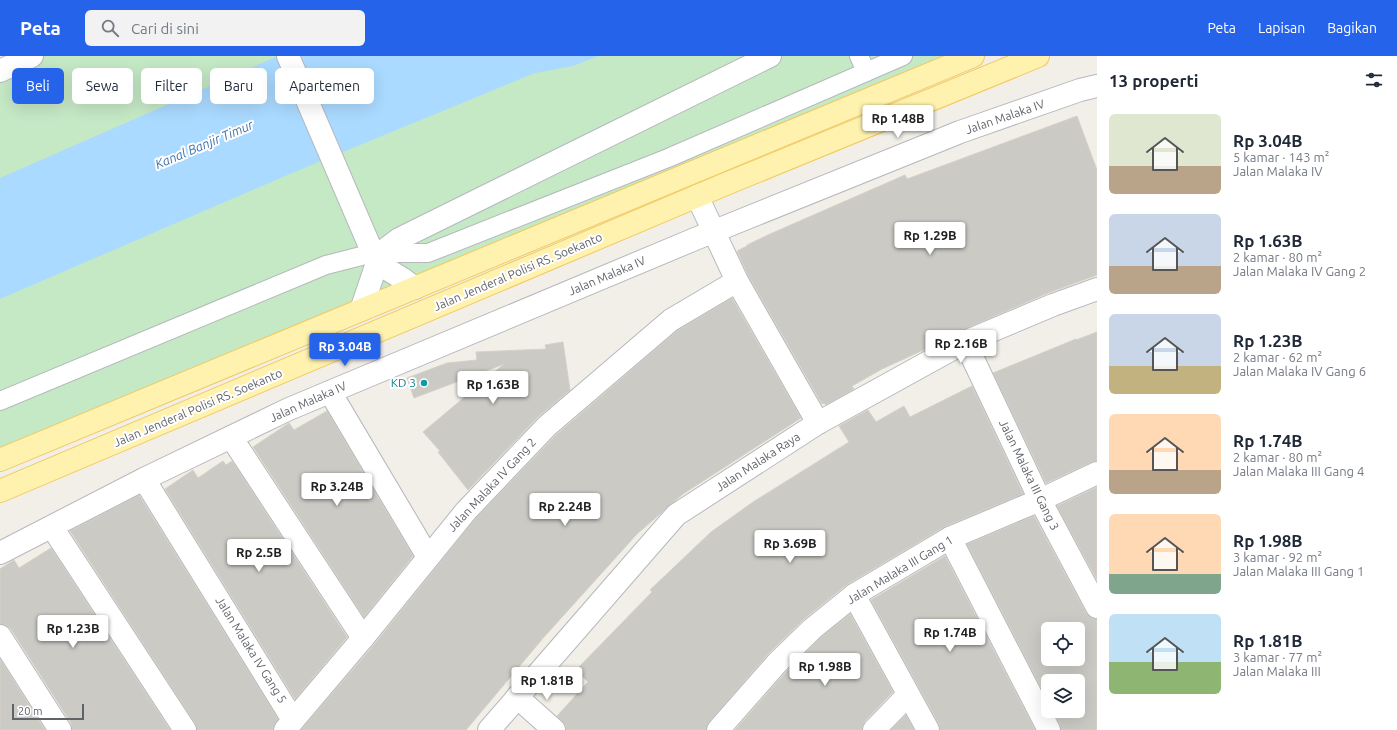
<!DOCTYPE html>
<html lang="id">
<meta charset="utf-8">
<style>
body{margin:0;font-family:Ubuntu,sans-serif;background:#f2f2f3;color:#1f2937;height:100vh;display:flex;flex-direction:column;font-size:15px;white-space:nowrap}
*{box-sizing:border-box;margin:0}
p{font-size:13px;color:#747a83}
.icon{flex:none;width:22px;height:22px;fill:none;stroke:currentColor;stroke-width:2;stroke-linecap:round;stroke-linejoin:round}
.map{position:relative;flex:1;overflow:hidden}
.drawer{display:flex;flex-direction:column;background:#fff;width:300px}
.drawer>*{flex:none}
.guide{position:absolute;left:12px;top:12px;width:380px;height:36px;display:flex;gap:8px}
.buttons{position:absolute;left:1041px;top:566px;display:grid;gap:8px}
.buttons a{display:grid;place-items:center;width:44px;height:44px;border-radius:6px;background:#fff;box-shadow:0 4px 16px #0002;font-size:20px}
.scale{position:absolute;left:12px;bottom:10px;width:72px;box-sizing:border-box;padding-left:4px;border:2px solid #5f6368;border-top:0;font-size:11px;line-height:14px;white-space:nowrap;color:#5f6368;-webkit-text-stroke:3px #fff;paint-order:stroke}
.price{position:absolute;translate:-50% -34px;padding:0 9px;border-radius:4px;background:#fff;color:#222;font-size:13px;line-height:26px;filter:drop-shadow(0 1px 2px #0008)}
.price::after{content:'';position:absolute;left:50%;top:24px;width:12px;height:9px;margin-left:-6px;background:inherit;clip-path:polygon(0 0,100% 0,50% 100%)}
.price.selected{background:#2563eb;color:#fff}
ul{padding:0;list-style:none}
li{display:flex;align-items:center;gap:12px;height:100px;padding:0 12px}
li span{display:grid;place-items:center;flex:none;width:112px;height:80px;border-radius:6px;color:#555}
li>.icon{margin-inline-start:auto}
span .icon{width:48px;height:48px;fill:#fffc;stroke-width:1}
li b{font-size:17px}
h2{display:flex;justify-content:space-between;align-items:center;height:48px;padding:0 12px;font-size:17px}
.pill{padding:0 14px;border-radius:6px;background:#fff;box-shadow:0 4px 16px #0002;font-size:14px;line-height:36px}
.pill.selected{background:#2563eb;color:#fff}
header{display:flex;align-items:center;gap:24px;box-sizing:border-box;height:56px;padding:0 20px;background:#2563eb;color:#fff}
header strong{font-size:19px}
nav{display:flex;gap:22px;margin-inline-start:auto;font-size:14px}
.search{width:280px;height:36px;background:#f2f2f3;display:flex;align-items:center;gap:10px;box-sizing:border-box;padding:0 14px;border-radius:6px;color:#747a83;font-size:15px}
main{display:flex;flex:1;min-height:0}
.map>svg:first-child{display:block}
.green{fill:#c5e8c5}
.water{fill:#aadaff}
.building{fill:#cccac5;stroke:#d6d1c6;fill-rule:evenodd}
.lines{fill:none;stroke-linecap:round;stroke-linejoin:round}
.pedestrian-casing{stroke:#b5b8bc;stroke-width:20}
.minor-casing{stroke:#b5b8bc;stroke-width:24}
.tertiary-casing{stroke:#b5b8bc;stroke-width:24}
.primary-casing{stroke:#f2c960;stroke-width:24}
.pedestrian{stroke:#fff;stroke-width:18}
.minor{stroke:#fff;stroke-width:22}
.tertiary{stroke:#fff;stroke-width:22}
.primary{stroke:#fff2af;stroke-width:22}
.culture-dot{fill:#0f9aa8;stroke:#fff;stroke-width:1.5}
.labels{text-anchor:middle;stroke-width:4;stroke-linejoin:round;paint-order:stroke}
.street-label{font-size:12px;fill:#5f6368;stroke:#fff}
.culture-label{font-size:12px;fill:#0d838f;stroke:#fff;text-anchor:end}
.water-label{font-size:13px;font-style:italic;fill:#4174aa;stroke:#fff}
</style>
<header>
<strong>Peta</strong>
<div class="search"><svg class="icon" aria-label="search" viewBox="0 0 24 24"><circle cx="10" cy="10" r="6"/><path d="M15 15l6 6"/></svg>Cari di sini</div>
<nav><a>Peta</a><a>Lapisan</a><a>Bagikan</a></nav>
</header>
<main>
<div class="map">
<svg width="1097" height="674" viewBox="0 0 1097 674">
<rect width="100%" height="100%" fill="#f1efe8"/>
<!-- green -->
<polygon class="green" points="33,0 973,0 0,404 0,15"/>
<!-- water -->
<polygon class="water" points="278,0 598,0 573,10 535,17 292,117 0,243 0,122"/>
<!-- building -->
<g class="building">
<polygon points="1077,60 1097,114 1097,219 1048,237 960,275 932,290 882,313 852,330 854,333 826,349 824,347 822,348 748,219 737,195 747,190 747,189 770,178 905,119 907,123"/>
<polygon points="732,242 801,362 683,438 637,478 544,581 466,674 301,674 373,590 475,463 556,379 678,274"/>
<polygon points="1097,276 1097,405 1092,406 1046,427 993,317 1076,283 1076,284"/>
<polygon points="563,286 570,334 538,361 468,434 438,396 440,395 423,376 504,308 414,342 407,322 447,307 477,304 476,296 546,293 545,289"/>
<polygon points="972,330 1023,438 944,471 846,529 804,563 768,598 709,666 706,674 566,674 566,670 557,660 588,626 576,614 652,536 650,534 711,476 753,446 849,386 839,370 868,354 876,366 904,350 910,361"/>
<polygon points="327,355 413,500 364,561 253,391 289,367 294,374"/>
<polygon points="223,405 226,409 232,405 347,581 295,643 165,433 193,414 198,422"/>
<polygon points="1097,431 1097,524 1057,450"/>
<polygon points="139,439 278,663 273,671 273,674 197,674 195,667 72,478 70,475"/>
<path d="M1034,460L1086,557L1091,562L1097,563V674H1061L1060,668L1053,655H1078V625H1048V645L967,488ZM1048,573H1078V603H1048Z"/>
<polygon points="51,492 170,674 72,674 71,667 11,573 6,569 0,568 0,513 14,504 19,512"/>
<polygon points="945,500 1035,674 940,674 939,668 871,544"/>
<polygon points="850,558 893,636 865,665 862,671 862,674 735,674 786,616 820,582"/>
<polygon points="0,603 45,674 0,674"/>
<polygon points="906,659 914,674 891,674"/>
</g>
<g class="lines">
<!-- pedestrian casing -->
<g class="pedestrian-casing">
<g id="pedestrian">
<polyline points="859,0 866,16"/>
<polyline points="0,345 326,209 373,197 428,197 668,102 903,0"/>
</g>
</g>
<!-- minor casing -->
<g class="minor-casing">
<g id="minor">
<polyline points="288,0 377,207 361,254"/>
<polyline points="0,15 32,0"/>
<polyline points="375,203 387,192 399,183 770,0"/>
<polyline points="377,207 403,223 415,232"/>
<polyline points="965,286 1040,444 1097,551"/>
<polyline points="330,336 428,501"/>
<polyline points="231,381 363,582"/>
<polyline points="144,423 293,664"/>
<polyline points="52,471 185,674"/>
<polyline points="950,482 1049,674"/>
<polyline points="0,497 144,423 289,353 695,183 960,76 1080,34 1097,30"/>
<polyline points="854,539 928,674"/>
<polyline points="0,580 60,674"/>
<polyline points="517,641 554,674"/>
<polyline points="285,674 363,582 466,455 547,370 671,264 737,225"/>
<polyline points="718,674 777,607 812,573 854,539 950,482 1040,444 1097,417"/>
<polyline points="874,674 908,639"/>
</g>
</g>
<!-- tertiary casing -->
<g class="tertiary-casing">
<g id="tertiary">
<polyline points="697,140 737,225 818,367"/>
<polyline points="489,674 676,459 818,367 965,286 1053,249 1097,233"/>
</g>
</g>
<!-- primary casing -->
<g class="primary-casing">
<g id="primary">
<polyline points="0,404 973,0"/>
<polyline points="0,435 721,130 1038,0"/>
</g>
</g>
<!-- pedestrian -->
<use href="#pedestrian" class="pedestrian"/>
<!-- minor -->
<use href="#minor" class="minor"/>
<!-- tertiary -->
<use href="#tertiary" class="tertiary"/>
<!-- primary -->
<use href="#primary" class="primary"/>
</g>
<!-- markers -->
<circle class="culture-dot" cx="424" cy="327" r="4"/>
<g class="labels">
<!-- street labels -->
<g class="street-label">
<text transform="translate(1005 61) rotate(-19)" y="4">Jalan Malaka IV</text>
<text transform="translate(518 216) rotate(-23)" y="4">Jalan Jenderal Polisi RS. Soekanto</text>
<text transform="translate(607 220) rotate(-23)" y="4">Jalan Malaka IV</text>
<text transform="translate(308 346) rotate(-24)" y="4">Jalan Malaka IV</text>
<text transform="translate(198 352) rotate(-23)" y="4">Jalan Jenderal Polisi RS. Soekanto</text>
<text transform="translate(758 406) rotate(-33)" y="4">Jalan Malaka Raya</text>
<text transform="translate(1029 419) rotate(64)" y="4">Jalan Malaka III Gang 3</text>
<text transform="translate(492 429) rotate(-47)" y="4">Jalan Malaka IV Gang 2</text>
<text transform="translate(900 514) rotate(-31)" y="4">Jalan Malaka III Gang 1</text>
<text transform="translate(251 594) rotate(58)" y="4">Jalan Malaka IV Gang 5</text>
</g>
<!-- culture labels -->
<g class="culture-label">
<text x="416" y="331">KD 3</text>
</g>
<!-- water labels -->
<g class="water-label">
<text transform="translate(204 88) rotate(-23)" y="5">Kanal Banjir Timur</text>
</g>
</g>
</svg>
<div class="buttons">
<a><svg class="icon" aria-label="locate" viewBox="0 0 24 24"><circle cx="12" cy="12" r="6"/><path d="M12 2v4M12 18v4M2 12h4M18 12h4"/></svg></a>
<a><svg class="icon" aria-label="layers" viewBox="0 0 24 24"><path d="M12 4l9 5-9 5-9-5zM3 14l9 5 9-5"/></svg></a>
</div>
<div class="scale">20 m</div>
<b class="price" style="left:898px;top:83px">Rp 1.48B</b>
<b class="price" style="left:930px;top:200px">Rp 1.29B</b>
<b class="price" style="left:961px;top:308px">Rp 2.16B</b>
<b class="price selected" style="left:345px;top:311px">Rp 3.04B</b>
<b class="price" style="left:493px;top:349px">Rp 1.63B</b>
<b class="price" style="left:337px;top:451px">Rp 3.24B</b>
<b class="price" style="left:565px;top:471px">Rp 2.24B</b>
<b class="price" style="left:790px;top:508px">Rp 3.69B</b>
<b class="price" style="left:259px;top:517px">Rp 2.5B</b>
<b class="price" style="left:73px;top:593px">Rp 1.23B</b>
<b class="price" style="left:950px;top:597px">Rp 1.74B</b>
<b class="price" style="left:825px;top:631px">Rp 1.98B</b>
<b class="price" style="left:547px;top:645px">Rp 1.81B</b>
<div class="guide">
<a class="pill selected">Beli</a>
<a class="pill">Sewa</a>
<a class="pill">Filter</a>
<a class="pill">Baru</a>
<a class="pill">Apartemen</a>
</div>
</div>
<section class="drawer">
<h2>13 properti<svg class="icon" aria-label="filters" viewBox="0 0 24 24"><path d="M4 7h16M4 17h16"/><circle cx="9" cy="7" r="2"/><circle cx="15" cy="17" r="2"/></svg></h2>
<ul>
<li><span style="background:linear-gradient(#dfe7d0 65%,#b9a48a 0)"><svg class="icon" aria-label="home" viewBox="0 0 24 24"><path d="M3 11l9-7 9 7M6 9v11h12V9"/></svg></span><div><b>Rp 3.04B</b><p>5 kamar · 143 m²</p><p>Jalan Malaka IV</p></div></li>
<li><span style="background:linear-gradient(#c9d6e8 65%,#b9a48a 0)"><svg class="icon" aria-label="home" viewBox="0 0 24 24"><path d="M3 11l9-7 9 7M6 9v11h12V9"/></svg></span><div><b>Rp 1.63B</b><p>2 kamar · 80 m²</p><p>Jalan Malaka IV Gang 2</p></div></li>
<li><span style="background:linear-gradient(#c9d6e8 65%,#c2b280 0)"><svg class="icon" aria-label="home" viewBox="0 0 24 24"><path d="M3 11l9-7 9 7M6 9v11h12V9"/></svg></span><div><b>Rp 1.23B</b><p>2 kamar · 62 m²</p><p>Jalan Malaka IV Gang 6</p></div></li>
<li><span style="background:linear-gradient(#ffd9b3 70%,#b9a48a 0)"><svg class="icon" aria-label="home" viewBox="0 0 24 24"><path d="M3 11l9-7 9 7M6 9v11h12V9"/></svg></span><div><b>Rp 1.74B</b><p>2 kamar · 80 m²</p><p>Jalan Malaka III Gang 4</p></div></li>
<li><span style="background:linear-gradient(#ffd9b3 75%,#7fa58c 0)"><svg class="icon" aria-label="home" viewBox="0 0 24 24"><path d="M3 11l9-7 9 7M6 9v11h12V9"/></svg></span><div><b>Rp 1.98B</b><p>3 kamar · 92 m²</p><p>Jalan Malaka III Gang 1</p></div></li>
<li><span style="background:linear-gradient(#bfe0f5 60%,#8fb573 0)"><svg class="icon" aria-label="home" viewBox="0 0 24 24"><path d="M3 11l9-7 9 7M6 9v11h12V9"/></svg></span><div><b>Rp 1.81B</b><p>3 kamar · 77 m²</p><p>Jalan Malaka III</p></div></li>
</ul>
</section>
</main>
